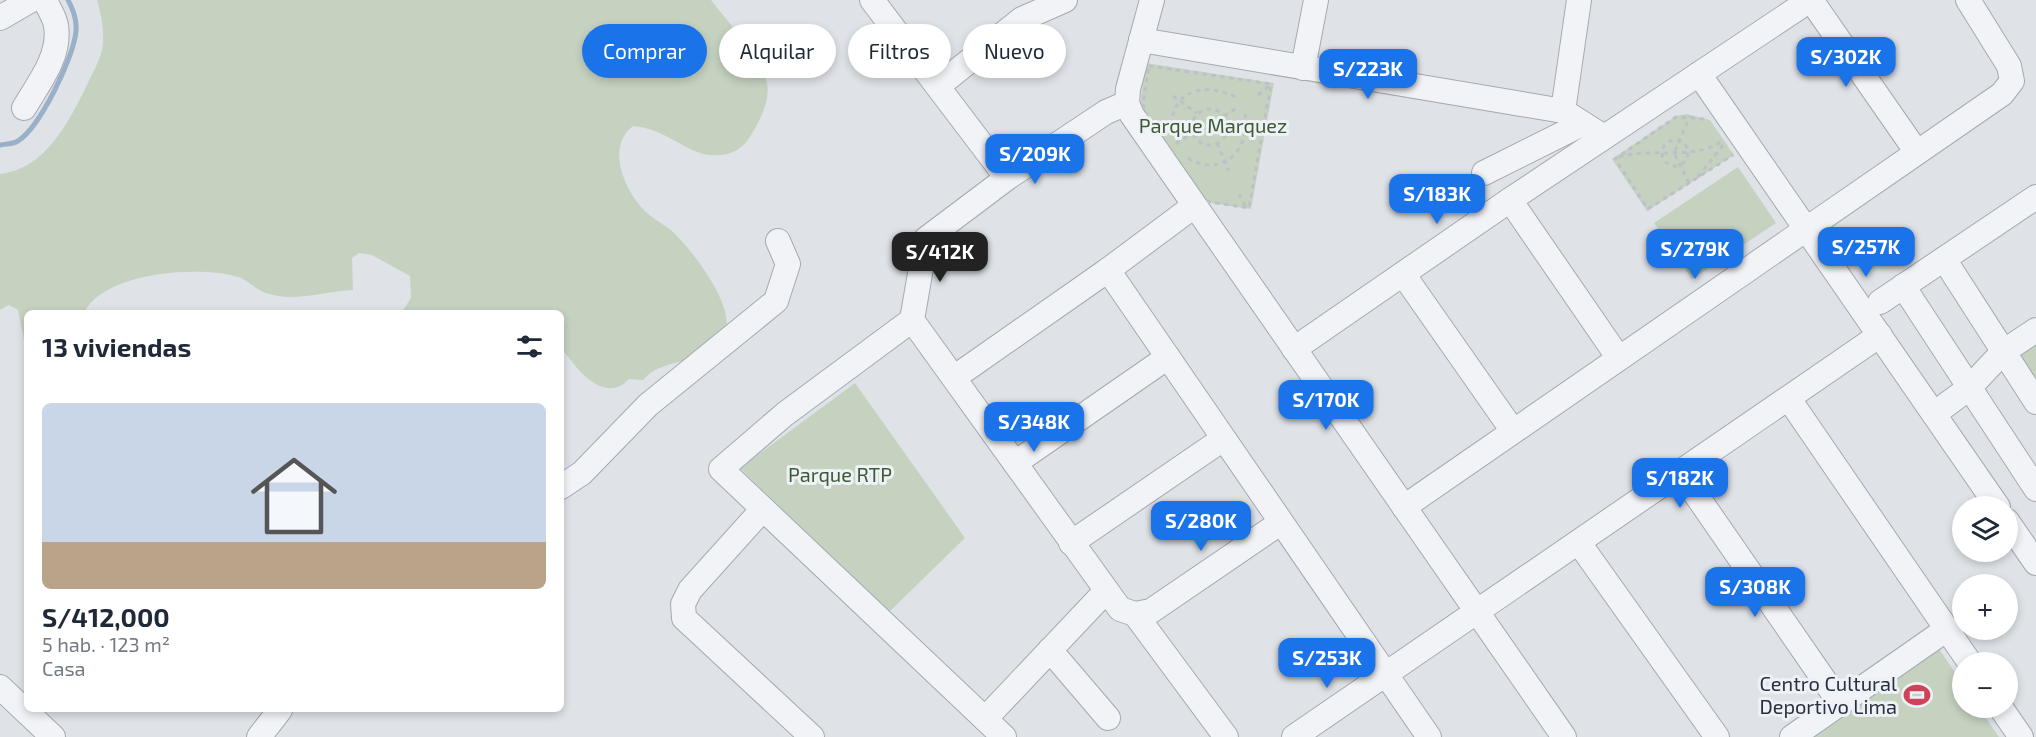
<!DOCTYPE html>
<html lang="es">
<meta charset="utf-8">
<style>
body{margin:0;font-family:"Exo 2",sans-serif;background:#f6f6f7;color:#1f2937;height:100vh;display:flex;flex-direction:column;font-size:22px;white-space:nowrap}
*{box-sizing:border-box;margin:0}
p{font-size:20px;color:#747a83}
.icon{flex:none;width:33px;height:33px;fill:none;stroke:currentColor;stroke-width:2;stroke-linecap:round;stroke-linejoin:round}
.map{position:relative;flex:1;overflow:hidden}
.drawer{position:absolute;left:24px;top:310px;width:540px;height:402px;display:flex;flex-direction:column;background:#fff;border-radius:9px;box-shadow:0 3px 9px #0003}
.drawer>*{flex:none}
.hud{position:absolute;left:582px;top:24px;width:570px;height:54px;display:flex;gap:12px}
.tools{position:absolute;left:1952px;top:496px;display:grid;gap:12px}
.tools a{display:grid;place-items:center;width:66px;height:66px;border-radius:50%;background:#fff;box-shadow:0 3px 9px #0003;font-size:30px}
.price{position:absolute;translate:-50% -51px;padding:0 14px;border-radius:12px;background:#1a73e8;color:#fff;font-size:20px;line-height:39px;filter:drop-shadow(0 2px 3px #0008)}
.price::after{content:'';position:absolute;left:50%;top:36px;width:18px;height:14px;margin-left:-9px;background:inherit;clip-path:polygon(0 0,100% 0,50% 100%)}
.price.active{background:#222;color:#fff}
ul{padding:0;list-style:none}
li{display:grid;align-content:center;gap:12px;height:318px;padding:0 18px}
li+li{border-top:2px solid #e0e1e3}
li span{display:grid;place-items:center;height:186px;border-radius:9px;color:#555}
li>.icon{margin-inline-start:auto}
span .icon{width:108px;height:108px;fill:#fffc;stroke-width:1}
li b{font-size:26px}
h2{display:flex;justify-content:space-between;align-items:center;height:72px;padding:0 18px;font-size:26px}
.tag{padding:0 21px;border-radius:27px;background:#fff;box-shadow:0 3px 9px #0003;font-size:21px;line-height:54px}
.tag.active{background:#1a73e8;color:#fff}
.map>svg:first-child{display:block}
.green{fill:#c5d2c0}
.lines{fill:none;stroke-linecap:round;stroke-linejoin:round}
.stream{stroke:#9ab0c8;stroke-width:5}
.minor-casing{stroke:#a4aab2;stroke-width:26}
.path{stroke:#bdc0c7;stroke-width:3;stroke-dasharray:4.5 4.5;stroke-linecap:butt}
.minor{stroke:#f2f3f7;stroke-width:24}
.labels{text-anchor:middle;stroke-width:6;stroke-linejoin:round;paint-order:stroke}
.park-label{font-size:20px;fill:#3c5b35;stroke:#eef1f6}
.poi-label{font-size:20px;fill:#28303f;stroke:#eef1f6;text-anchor:end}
</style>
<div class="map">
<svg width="2036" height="737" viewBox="0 0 2036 737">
<rect width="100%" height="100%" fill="#dfe3e8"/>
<!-- green -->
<g class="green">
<path d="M97,0H711C727,21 758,53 766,79C772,97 761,119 751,135C742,151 728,157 709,155C687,153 664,128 633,126C605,147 625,193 647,213C655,220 665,225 673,232C692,250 742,313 722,338C699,367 662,357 643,380L629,379C608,402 583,377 569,358C567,355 562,350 561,347C558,338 561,323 561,314L401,313L411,298L410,276L372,255L359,253L352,258L353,290C324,291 294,303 266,293C256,290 248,280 238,277C199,265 103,272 84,313L27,314V355L18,310L9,305L0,310V174C46,169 69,121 87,85C92,74 99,62 102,50C105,33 102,17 97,0Z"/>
<polygon points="1146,63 1274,83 1251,209 1203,202 1149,125 1140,104"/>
<polygon points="1687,114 1710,120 1734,155 1647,211 1612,159 1676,116"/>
<polygon points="1738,167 1776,223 1692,279 1654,223"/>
<polygon points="2036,342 2036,385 2013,357"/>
<polygon points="855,383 965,538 887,614 740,468"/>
<polygon points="1939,649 1962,683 1962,708 1979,708 1999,737 1814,737"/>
</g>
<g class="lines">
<!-- stream -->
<path class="stream" d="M0,145C6,144 13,144 18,141C40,127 74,57 76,31C77,19 73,10 68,0"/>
<!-- minor casing -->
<g class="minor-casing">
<g id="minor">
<polyline points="872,0 1007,178"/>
<polyline points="1152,0 1128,89 1127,103 1132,115 1564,737"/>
<polyline points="1811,0 1916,151"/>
<polyline points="0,18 31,0"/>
<polyline points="1141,40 1563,111 1604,137"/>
<polyline points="1303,68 1316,0"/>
<polyline points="1699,74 1998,507"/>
<polyline points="938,86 1022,19 1065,0"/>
<path d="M24,108C38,84 61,56 56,26C55,17 48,8 45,0"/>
<polyline points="1563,111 1579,0"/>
<polyline points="1484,173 1582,124"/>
<polyline points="1510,200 1618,357"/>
<polyline points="1944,259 2036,402"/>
<polyline points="1108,270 1429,737"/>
<polyline points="1403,274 1513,431"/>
<polyline points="1903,286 2036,489"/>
<polyline points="1880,302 2036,197"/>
<polyline points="912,320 1120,609 1135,614 1151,611 1280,523"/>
<polyline points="1294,349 1510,200 1810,0"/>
<polyline points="955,377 1108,270 1194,206"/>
<polyline points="1789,399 1970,663"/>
<polyline points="1934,414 1969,388 2003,352 2036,330"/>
<polyline points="1015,463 1168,357"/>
<polyline points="1681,473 1840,703"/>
<polyline points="561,487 582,473 648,405 776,301 788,264 778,241"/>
<polyline points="1404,507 2002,94 2012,81 2009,66 1968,0"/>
<polyline points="763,509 690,590 683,604 684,618 812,737"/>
<polyline points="2007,521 2036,563"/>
<polyline points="1071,543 1223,439"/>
<polyline points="1579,543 1717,737"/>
<polyline points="1135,614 1226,737"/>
<polyline points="1050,650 1108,718"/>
<polyline points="0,687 53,737"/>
<polyline points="2001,708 2021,737"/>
<polyline points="985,719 1106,591"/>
<polyline points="259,737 280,710"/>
<polyline points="1004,737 721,469 785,414 912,320 926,239 1007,178 1106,112 1127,103"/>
<polyline points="1294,737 1880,335"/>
<polyline points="1792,737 1947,629"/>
</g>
</g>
<!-- path -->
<g class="path">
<polygon points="1149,66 1271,84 1249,208 1204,201 1148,118 1143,105"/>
<polyline points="1258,95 1270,85"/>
<polyline points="1173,96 1197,113"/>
<circle cx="1210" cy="127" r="18"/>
<polyline points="1224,116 1237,108"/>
<polyline points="1704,119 1676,117 1615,159 1648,209 1733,155"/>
<path d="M1171,134C1169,91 1201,81 1236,97"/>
<circle cx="1675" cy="153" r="13"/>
<polyline points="1217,143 1229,171"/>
<polyline points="1176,144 1192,133"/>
<path d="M1619,157C1653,147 1690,161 1721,142"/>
<path d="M1188,158C1223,179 1251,149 1245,114"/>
<polyline points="1698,177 1723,145"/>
<polyline points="1689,183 1674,153 1690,116"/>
<polyline points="1239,194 1246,207"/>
</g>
<!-- minor -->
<use href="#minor" class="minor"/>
</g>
<!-- icons -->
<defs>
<g id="stadium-bare" transform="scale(2.07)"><path d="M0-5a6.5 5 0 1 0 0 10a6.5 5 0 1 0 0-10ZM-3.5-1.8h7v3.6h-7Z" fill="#ce4358" stroke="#eef1f6" stroke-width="2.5" paint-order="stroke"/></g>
</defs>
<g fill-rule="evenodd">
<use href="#stadium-bare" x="1917" y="695"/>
</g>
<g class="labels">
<!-- park labels -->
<g class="park-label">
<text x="1213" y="133">Parque Marquez</text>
<text x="840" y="482">Parque RTP</text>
</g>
<!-- poi labels -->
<g class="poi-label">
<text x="1897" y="691">Centro Cultural<tspan x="1897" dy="23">Deportivo Lima</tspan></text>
</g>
</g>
</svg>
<div class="tools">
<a><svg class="icon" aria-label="layers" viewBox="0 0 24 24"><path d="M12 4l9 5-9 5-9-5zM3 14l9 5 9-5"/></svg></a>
<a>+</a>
<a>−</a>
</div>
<b class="price" style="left:1846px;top:88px">S/302K</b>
<b class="price" style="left:1368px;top:100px">S/223K</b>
<b class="price" style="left:1035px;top:185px">S/209K</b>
<b class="price" style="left:1437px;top:225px">S/183K</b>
<b class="price" style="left:1866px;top:278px">S/257K</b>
<b class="price" style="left:1695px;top:280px">S/279K</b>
<b class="price active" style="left:940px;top:283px">S/412K</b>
<b class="price" style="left:1326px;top:431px">S/170K</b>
<b class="price" style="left:1034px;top:453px">S/348K</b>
<b class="price" style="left:1680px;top:509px">S/182K</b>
<b class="price" style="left:1201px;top:552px">S/280K</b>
<b class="price" style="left:1755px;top:618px">S/308K</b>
<b class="price" style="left:1327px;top:689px">S/253K</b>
<div class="hud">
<a class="tag active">Comprar</a>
<a class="tag">Alquilar</a>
<a class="tag">Filtros</a>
<a class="tag">Nuevo</a>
</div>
<section class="drawer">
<h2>13 viviendas<svg class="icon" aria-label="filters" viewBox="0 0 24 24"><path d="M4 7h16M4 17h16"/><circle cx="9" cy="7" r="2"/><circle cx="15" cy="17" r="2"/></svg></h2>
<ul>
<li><span style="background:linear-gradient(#c9d6e8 75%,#b9a48a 0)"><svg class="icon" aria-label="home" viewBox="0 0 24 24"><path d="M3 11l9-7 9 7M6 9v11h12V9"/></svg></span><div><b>S/412,000</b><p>5 hab. · 123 m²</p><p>Casa</p></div></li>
</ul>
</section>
</div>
